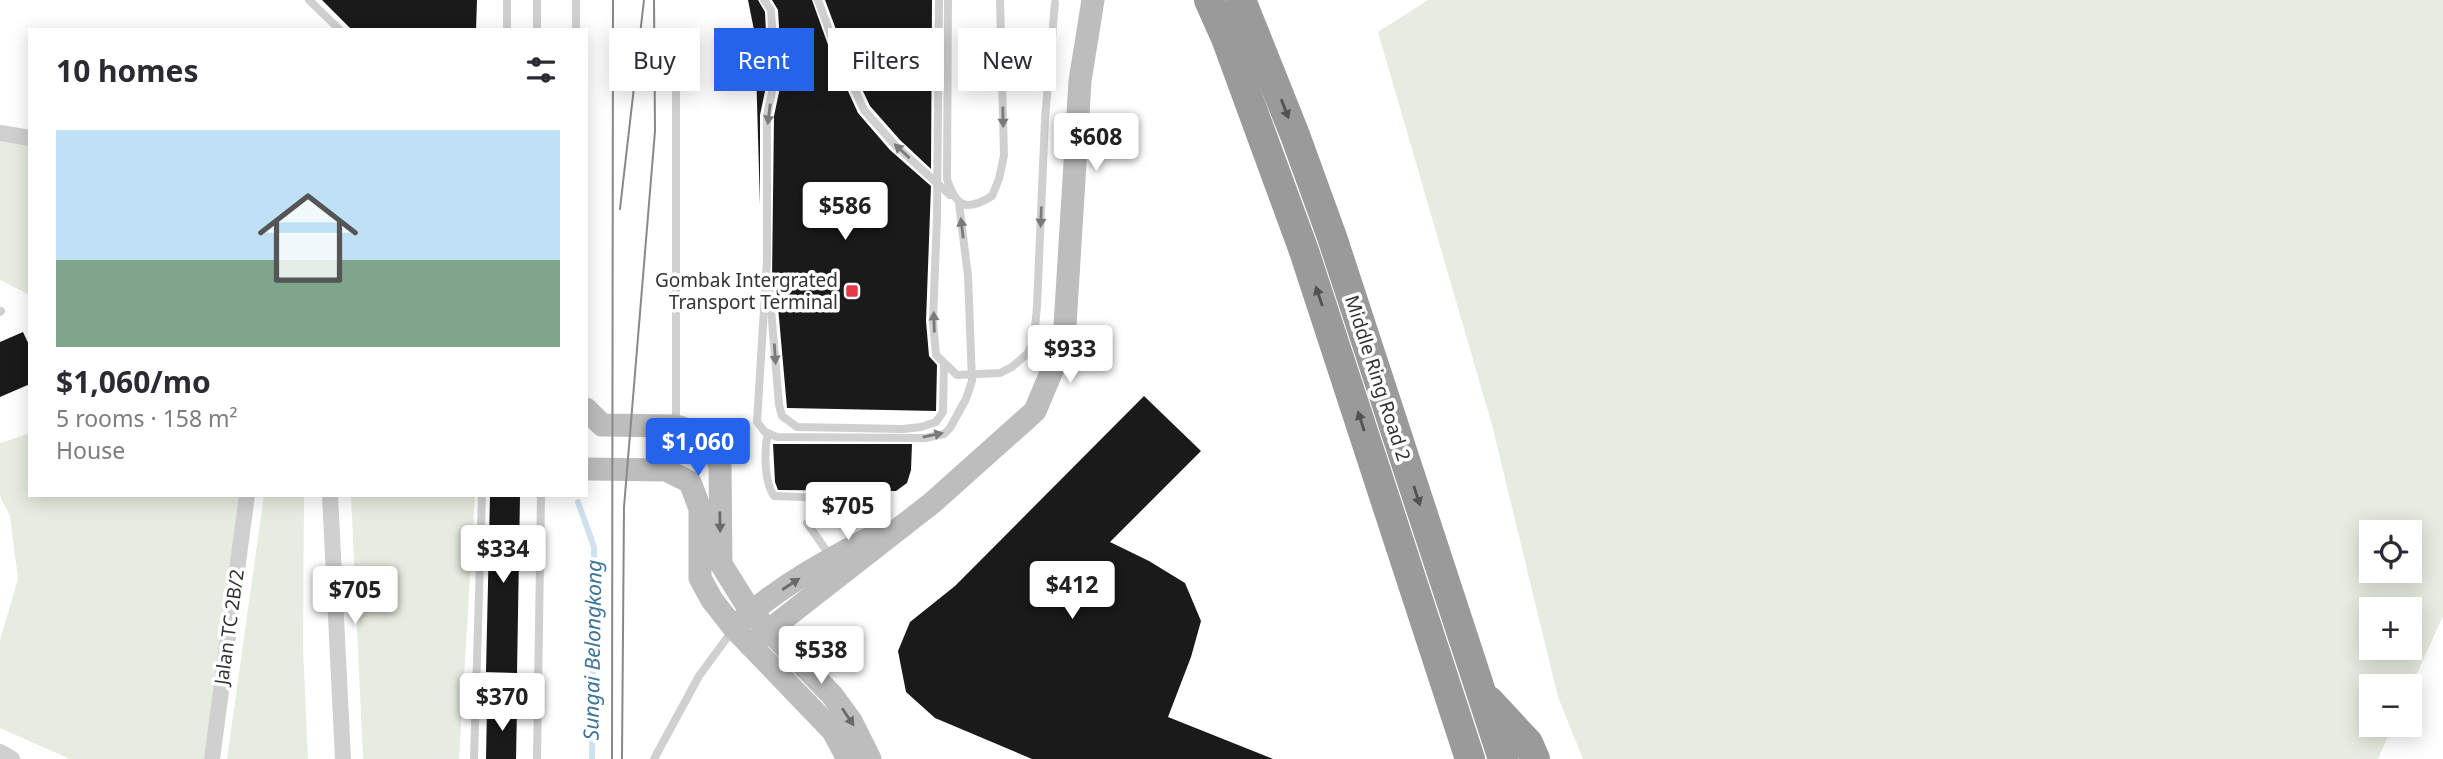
<!DOCTYPE html>
<meta charset="utf-8">
<style>
body{margin:0;font-family:"Noto Sans",sans-serif;background:#f2f2f3;color:#2b2b33;height:100vh;display:flex;flex-direction:column;font-size:26px;white-space:nowrap}
*{box-sizing:border-box;margin:0}
p{font-size:23px;color:#7c7c81}
.icon{flex:none;width:38px;height:38px;fill:none;stroke:currentColor;stroke-width:2;stroke-linecap:round;stroke-linejoin:round}
.map{position:relative;flex:1;overflow:hidden}
.side{position:absolute;left:28px;top:28px;width:560px;height:469px;display:flex;flex-direction:column;background:#fff;border-radius:0px;box-shadow:0 4px 18px #0003}
.side>*{flex:none}
.guide{position:absolute;left:609px;top:28px;width:665px;height:63px;display:flex;gap:14px}
.buttons{position:absolute;left:2359px;top:520px;display:grid;gap:14px}
.buttons a{display:grid;place-items:center;width:63px;height:63px;border-radius:0px;background:#fff;box-shadow:0 4px 18px #0003;font-size:35px}
.price{position:absolute;translate:-50% -60px;padding:0 16px;border-radius:7px;background:#fff;color:#222;font-size:23px;line-height:46px;filter:drop-shadow(0 2px 4px #0008)}
.price::after{content:'';position:absolute;left:50%;top:42px;width:21px;height:16px;margin-left:-10px;background:inherit;clip-path:polygon(0 0,100% 0,50% 100%)}
.price.selected{background:#2563eb;color:#fff}
ul{padding:0;list-style:none}
li{display:grid;align-content:center;gap:14px;height:371px;padding:0 28px}
li+li{border-top:2px solid #e1e1e2}
li span{display:grid;place-items:center;height:217px;border-radius:0px;color:#555}
li>.icon{margin-inline-start:auto}
span .icon{width:126px;height:126px;fill:#fffc;stroke-width:1}
li b{font-size:30px}
h2{display:flex;justify-content:space-between;align-items:center;height:84px;padding:0 28px;font-size:30px}
.tag{padding:0 24px;border-radius:0px;background:#fff;box-shadow:0 4px 18px #0003;font-size:24px;line-height:63px}
.tag.selected{background:#2563eb;color:#fff}
.map>svg:first-child{display:block}
.green{fill:#e6ecdf;fill-rule:evenodd}
.lines{fill:none;stroke-linecap:round;stroke-linejoin:round}
.stream{stroke:#cfe2ee;stroke-width:6}
.building{fill:#1a1a1a}
.lane{stroke:#d0d0d0;stroke-width:8}
.street{stroke:#d0d0d0;stroke-width:16}
.secondary{stroke:#bdbdbd;stroke-width:23}
.highway{stroke:#9a9a9a;stroke-width:30}
.tram{stroke:#888;stroke-width:2}
.lane-bridge{stroke:#d0d0d0;stroke-width:8}
.oneway{fill:#525252}
.oneway2{fill:#7a7a7a}
.oneway3{fill:#6a6a6a}
.poi-dot{fill:#e63946;stroke:#fff;stroke-width:2.5}
.labels{text-anchor:middle;stroke-width:7;stroke-linejoin:round;paint-order:stroke}
.poi-label{font-size:19px;fill:#333;stroke:#fff;text-anchor:end}
.street-label{font-size:19px;fill:#333;stroke:#fff}
.water-label{font-size:21px;font-style:italic;fill:#3f7597;stroke:#fff}
</style>
<div class="map">
<svg width="2443" height="759" viewBox="0 0 2443 759">
<rect width="100%" height="100%" fill="#fff"/>
<!-- green -->
<g class="green">
<path d="M1428,0H2443V616L2410,689V686H2371V724L2393,725L2378,759H1583L1558,697L1492,425L1378,32ZM2410,532V570H2371V532ZM2371,609H2410V648H2371Z"/>
<polygon points="0,133 30,141 30,295 0,280"/>
<polygon points="30,433 30,495 241,495 208,759 70,759 0,728 0,640 18,579 10,516 0,496 0,443"/>
<polygon points="264,495 304,495 303,648 308,759 227,759"/>
<polygon points="351,495 475,495 459,759 363,759"/>
</g>
<g class="lines">
<!-- stream -->
<polyline class="stream" points="578,502 594,547 592,759"/>
</g>
<!-- building -->
<g class="building">
<polygon points="322,0 477,0 476,30 352,30"/>
<polygon points="748,0 758,0 765,12 768,77 760,115 760,205 755,35"/>
<polygon points="772,0 812,0 832,56 858,113 890,150 931,186 926,321 929,356 937,365 936,411 787,408 776,284 772,279 774,116 782,78 778,10"/>
<polygon points="825,0 932,0 931,169 900,140 870,106 844,51"/>
<polygon points="23,332 30,347 30,384 0,397 0,342"/>
<polygon points="1144,396 1201,451 1110,542 1149,561 1185,583 1201,621 1191,657 1168,717 1273,759 1032,759 935,718 906,692 898,651 910,622 955,586"/>
<polygon points="773,444 912,444 911,470 907,483 896,491 778,490 775,482"/>
<polygon points="490,496 520,496 517,673 486,672"/>
<polygon points="487,707 517,707 516,759 486,759"/>
</g>
<g class="lines">
<!-- lane -->
<g class="lane">
<polyline points="309,0 340,30"/>
<polyline points="537,0 537,30"/>
<polyline points="576,0 576,30"/>
<polyline points="764,0 771,10 775,78 767,115 767,261 757,422 765,432 777,437 925,438 944,434 950,428 966,399 972,381 968,276 959,203"/>
<polyline points="818,0 838,54 864,110 895,145 950,195"/>
<path d="M948,0L947,179C956,207 966,212 992,196L999,179L1004,155L1000,0"/>
<polyline points="507,30 507,0"/>
<polyline points="676,38 676,423"/>
<polyline points="769,285 779,405 782,416 797,427 903,429 921,427 936,422 943,412 944,364"/>
<polyline points="0,312 1,311"/>
<path d="M768,433C764,450 764,482 774,496L850,499L865,517L873,534"/>
<polyline points="807,523 831,557"/>
<polyline points="474,759 482,495"/>
<polyline points="537,759 541,495"/>
<polyline points="654,759 699,676 732,631"/>
</g>
<!-- street -->
<g class="street">
<polyline points="0,133 30,138"/>
<polyline points="330,495 343,759"/>
<polyline points="0,752 12,759"/>
<polyline points="212,759 247,495"/>
</g>
<!-- secondary -->
<g class="secondary">
<polyline points="586,409 602,425 676,426 693,431 709,444 720,465 721,564 751,612 832,695 851,721 870,759"/>
<polyline points="586,469 666,470 690,482 700,509 700,578 712,600 734,628 833,731 848,759"/>
<path d="M741,621C781,585 830,559 877,534"/>
<polyline points="750,645 932,503 1035,411 1064,342 1080,81 1093,0"/>
</g>
<!-- highway -->
<g class="highway">
<polyline points="1209,0 1226,38 1304,251 1470,759"/>
<polyline points="1241,0 1295,135 1332,237 1503,759"/>
<polyline points="1489,701 1528,743 1535,759"/>
</g>
<!-- tram -->
<g class="tram">
<polyline points="620,209 644,0"/>
<polyline points="612,759 613,0"/>
<polyline points="622,759 624,507 655,131 654,0"/>
</g>
<!-- lane-bridge -->
<polyline class="lane-bridge" points="939,0 937,217 933,321 936,355 957,375 1000,373 1012,367 1028,353 1034,339 1037,306 1045,119 1055,3"/>
</g>
<!-- one-way arrows -->
<defs><path id="oneway-solid" d="M-6-.8H1V-3.2L6.5 0L1 3.2V.8H-6Z" transform="scale(1.75)"/></defs>
<g class="oneway">
<use href="#oneway-solid" transform="translate(1285 109) rotate(69)"/>
<use href="#oneway-solid" transform="translate(1319 296) rotate(-109)"/>
<use href="#oneway-solid" transform="translate(1361 421) rotate(-108)"/>
<use href="#oneway-solid" transform="translate(1417 496) rotate(72)"/>
</g>
<g class="oneway2">
<use href="#oneway-solid" transform="translate(769 114) rotate(97)"/>
<use href="#oneway-solid" transform="translate(1003 117) rotate(89)"/>
<use href="#oneway-solid" transform="translate(902 151) rotate(-137)"/>
<use href="#oneway-solid" transform="translate(1041 217) rotate(92)"/>
<use href="#oneway-solid" transform="translate(962 228) rotate(-97)"/>
<use href="#oneway-solid" transform="translate(934 322) rotate(-92)"/>
<use href="#oneway-solid" transform="translate(775 354) rotate(86)"/>
<use href="#oneway-solid" transform="translate(933 435) rotate(-12)"/>
</g>
<g class="oneway3">
<use href="#oneway-solid" transform="translate(720 522) rotate(89)"/>
<use href="#oneway-solid" transform="translate(791 584) rotate(-33)"/>
<use href="#oneway-solid" transform="translate(848 717) rotate(56)"/>
</g>
<!-- markers -->
<rect class="poi-dot" x="845" y="284" width="14" height="14" rx="3.5"/>
<g class="labels">
<!-- poi labels -->
<g class="poi-label">
<text x="838" y="287">Gombak Intergrated<tspan x="838" dy="22">Transport Terminal</tspan></text>
</g>
<!-- street labels -->
<g class="street-label">
<text transform="translate(1378 378) rotate(72)" y="7">Middle Ring Road 2</text>
<text transform="translate(229 627) rotate(-82)" y="7">Jalan TC 2B/2</text>
</g>
<!-- water labels -->
<g class="water-label">
<text transform="translate(593 650) rotate(-89)" y="7">Sungai Belongkong</text>
</g>
</g>
</svg>
<div class="buttons">
<a><svg class="icon" aria-label="locate" viewBox="0 0 24 24"><circle cx="12" cy="12" r="6"/><path d="M12 2v4M12 18v4M2 12h4M18 12h4"/></svg></a>
<a>+</a>
<a>−</a>
</div>
<b class="price" style="left:1096px;top:173px">$608</b>
<b class="price" style="left:845px;top:242px">$586</b>
<b class="price" style="left:1070px;top:385px">$933</b>
<b class="price selected" style="left:698px;top:478px">$1,060</b>
<b class="price" style="left:848px;top:542px">$705</b>
<b class="price" style="left:503px;top:585px">$334</b>
<b class="price" style="left:1072px;top:621px">$412</b>
<b class="price" style="left:355px;top:626px">$705</b>
<b class="price" style="left:821px;top:686px">$538</b>
<b class="price" style="left:502px;top:733px">$370</b>
<div class="guide">
<a class="tag">Buy</a>
<a class="tag selected">Rent</a>
<a class="tag">Filters</a>
<a class="tag">New</a>
</div>
<section class="side">
<h2>10 homes<svg class="icon" aria-label="filters" viewBox="0 0 24 24"><path d="M4 7h16M4 17h16"/><circle cx="9" cy="7" r="2"/><circle cx="15" cy="17" r="2"/></svg></h2>
<ul>
<li><span style="background:linear-gradient(#bfe0f5 60%,#7fa58c 0)"><svg class="icon" aria-label="home" viewBox="0 0 24 24"><path d="M3 11l9-7 9 7M6 9v11h12V9"/></svg></span><div><b>$1,060/mo</b><p>5 rooms · 158 m²</p><p>House</p></div></li>
</ul>
</section>
</div>
